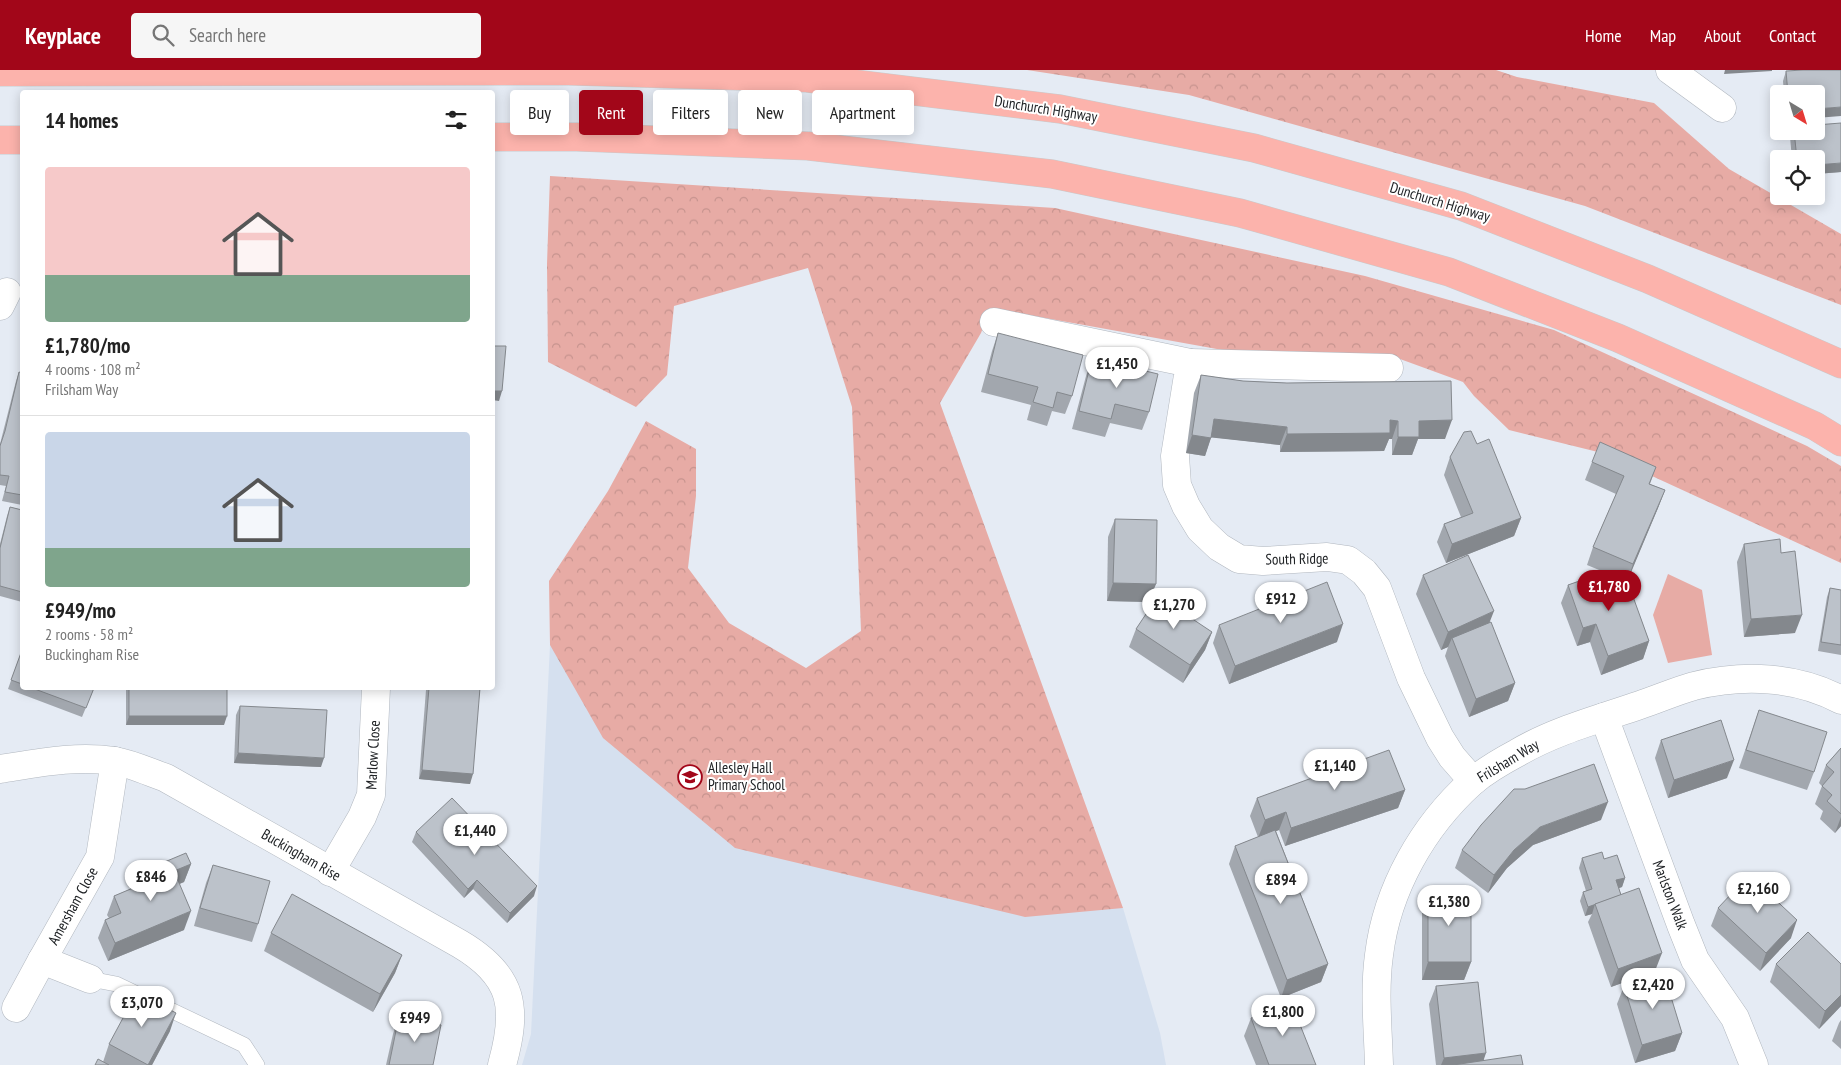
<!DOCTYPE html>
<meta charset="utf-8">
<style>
body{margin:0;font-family:"PT Sans Narrow",sans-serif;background:#f6f6f6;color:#222;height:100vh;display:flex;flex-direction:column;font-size:19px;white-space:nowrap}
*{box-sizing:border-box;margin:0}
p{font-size:16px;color:#767676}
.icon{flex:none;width:28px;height:28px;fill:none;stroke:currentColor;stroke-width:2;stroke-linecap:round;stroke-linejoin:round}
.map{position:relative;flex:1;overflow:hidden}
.panel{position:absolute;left:20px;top:20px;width:475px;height:600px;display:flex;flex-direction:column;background:#fff;border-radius:5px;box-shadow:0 2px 12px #0003}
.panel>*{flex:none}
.banner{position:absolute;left:510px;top:20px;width:475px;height:45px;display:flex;gap:10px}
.needle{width:32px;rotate:142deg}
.tools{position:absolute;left:1770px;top:15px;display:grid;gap:10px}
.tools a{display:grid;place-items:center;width:55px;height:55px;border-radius:5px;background:#fff;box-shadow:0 2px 12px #0003;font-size:25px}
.price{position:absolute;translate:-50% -42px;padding:0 11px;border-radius:18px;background:#fff;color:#222;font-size:16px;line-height:32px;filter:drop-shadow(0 1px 2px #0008)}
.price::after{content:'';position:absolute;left:50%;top:30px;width:15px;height:11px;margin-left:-8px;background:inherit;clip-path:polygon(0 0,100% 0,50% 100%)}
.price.selected{background:#a20619;color:#fff}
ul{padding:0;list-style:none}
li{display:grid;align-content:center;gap:10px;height:265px;padding:0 25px}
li+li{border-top:1px solid #e0e0e0}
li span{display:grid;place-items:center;height:155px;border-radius:5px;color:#555}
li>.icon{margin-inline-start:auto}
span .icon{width:90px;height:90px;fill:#fffc;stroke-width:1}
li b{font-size:21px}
h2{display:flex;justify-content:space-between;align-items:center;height:60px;padding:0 25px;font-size:21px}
.chip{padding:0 18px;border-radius:5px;background:#fff;box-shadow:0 2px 12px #0003;font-size:18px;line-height:45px}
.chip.selected{background:#a20619;color:#fff}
header{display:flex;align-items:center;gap:30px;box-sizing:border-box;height:70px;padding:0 25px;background:#a20619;color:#fff}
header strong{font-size:24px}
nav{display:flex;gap:28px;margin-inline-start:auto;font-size:18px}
.search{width:350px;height:45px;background:#f6f6f6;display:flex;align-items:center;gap:12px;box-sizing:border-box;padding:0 18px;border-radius:5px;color:#767676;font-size:19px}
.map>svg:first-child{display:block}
.built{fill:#d5e0ef}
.green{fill:#e7aba5}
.forest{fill:url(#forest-crowns)}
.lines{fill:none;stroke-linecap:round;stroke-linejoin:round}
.lane-casing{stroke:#b1b7bf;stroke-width:16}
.street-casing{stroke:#b1b7bf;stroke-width:29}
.highway-casing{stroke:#c9cacb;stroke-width:29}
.lane{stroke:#fff;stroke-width:15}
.street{stroke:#fff;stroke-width:28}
.highway{stroke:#fcb3ac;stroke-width:28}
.wall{fill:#a2a7ae;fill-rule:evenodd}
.shaded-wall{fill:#84888d}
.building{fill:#bcc2ca;stroke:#84888d}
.labels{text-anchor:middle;stroke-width:4;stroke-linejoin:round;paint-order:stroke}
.street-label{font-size:15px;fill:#202326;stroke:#fff}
.poi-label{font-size:15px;fill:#202326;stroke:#fff;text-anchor:start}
</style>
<header>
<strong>Keyplace</strong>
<div class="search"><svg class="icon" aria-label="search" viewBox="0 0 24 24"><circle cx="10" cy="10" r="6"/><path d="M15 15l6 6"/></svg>Search here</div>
<nav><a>Home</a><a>Map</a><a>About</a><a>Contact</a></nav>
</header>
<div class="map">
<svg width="1841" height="995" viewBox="0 0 1841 995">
<defs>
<pattern id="forest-crowns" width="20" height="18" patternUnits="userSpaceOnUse" patternTransform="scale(1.25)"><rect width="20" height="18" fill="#e7aba5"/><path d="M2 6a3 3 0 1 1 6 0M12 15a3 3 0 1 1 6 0" fill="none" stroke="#c6938e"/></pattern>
</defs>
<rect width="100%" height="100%" fill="#e5ebf4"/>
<!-- built -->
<polygon class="built" points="550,575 1123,838 1160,963 1166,995 522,995 531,964"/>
<!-- green -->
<polygon class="green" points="1668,504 1702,520 1712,585 1668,593 1653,545"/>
<!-- forest -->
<g class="forest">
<polygon points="1027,0 1496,0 1517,7 1654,33 1729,99 1841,164 1841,235 1585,136 1189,25"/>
<polygon points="550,106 1055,138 1365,206 1554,260 1807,376 1841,396 1841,493 1602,383 1509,360 1474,326 1463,312 1400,289 1228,281 1007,241 987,247 981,263 940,333 1123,838 1025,847 735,778 603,668 550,575 549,511 608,421 646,351 696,379 696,426 688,498 729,553 806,598 861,561 852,337 808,198 674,236 667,305 636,337 548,292 547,194"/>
</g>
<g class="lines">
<!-- lane casing -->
<g class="lane-casing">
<polyline id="lane" points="90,909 116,914 244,975 257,995"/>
</g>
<!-- street casing -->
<g class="street-casing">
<g id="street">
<polyline points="1670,0 1722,38"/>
<polyline points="0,236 7,222"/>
<polyline points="994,252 1190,293 1175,386 1177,415 1186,436 1200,459 1219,477 1239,489 1263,491 1327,487 1348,490 1364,502 1377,518 1411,608 1440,668 1452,687 1473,711"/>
<polyline points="1190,293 1389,298"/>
<polyline points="1604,647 1681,855 1695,890 1735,948 1754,995"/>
<path d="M0,699C38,693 76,685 115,691C132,694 149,702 166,708L460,874C514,906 518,938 502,995"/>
<polyline points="330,802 362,747 371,725 376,618"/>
<polyline points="90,909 42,890 100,787 115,691"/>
<polyline points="16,938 42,890"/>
<path d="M1379,995C1378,959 1374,921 1379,885C1387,819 1423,756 1472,712C1485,701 1502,691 1517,683C1554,661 1599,649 1640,635C1658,629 1676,621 1694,616C1743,604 1796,606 1841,630"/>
</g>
</g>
<!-- highway casing -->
<g class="highway-casing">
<g id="highway">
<polyline points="0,2 569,1 807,8 1060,39 1254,78 1461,136 1648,209 1841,294"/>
<polyline points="492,67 577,67 808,76 1052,104 1240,143 1449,202 1618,268 1815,356 1841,372"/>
<polyline points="0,70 22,70"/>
</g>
</g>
<!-- lane -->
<use href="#lane" class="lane"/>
<!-- street -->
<use href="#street" class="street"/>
<!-- highway -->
<use href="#highway" class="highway"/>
</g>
<!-- wall -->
<g class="wall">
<polygon points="1786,1 1816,24 1784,24 1783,11"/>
<polygon points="1792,61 1816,61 1841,102 1816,104 1816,89 1792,89 1790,67"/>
<polygon points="998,263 1072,326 1065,344 1052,341 1047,356 1027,350 1031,335 981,322 992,281"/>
<polygon points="1092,288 1149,342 1142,360 1110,353 1105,367 1072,359 1086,306"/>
<polygon points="19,302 22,303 22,435 2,431 6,416 0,415 0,374 16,311"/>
<polygon points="1201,305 1243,311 1287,313 1451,311 1445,369 1418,369 1412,385 1392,385 1392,369 1389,369 1384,381 1280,382 1280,375 1211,367 1205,386 1186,383 1194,323"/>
<polygon points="1477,374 1521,448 1514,466 1446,493 1437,472 1444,454 1461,447 1444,405 1450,387"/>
<path d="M1592,392L1656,397L1650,414L1665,420L1658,438L1627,511L1649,571L1643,589L1601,605L1590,572L1577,576L1561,533L1568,515L1604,502L1587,495L1593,477L1616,424L1585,410ZM1609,505L1624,511L1613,515Z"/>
<polygon points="10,437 22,440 22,532 0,526 0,474 7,446"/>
<polygon points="1115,449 1149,532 1107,531 1108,467"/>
<polygon points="1744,474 1781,483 1795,563 1744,567 1737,492"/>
<polygon points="1423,505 1489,553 1515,613 1508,631 1469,647 1445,586 1448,577 1441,580 1416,524"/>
<polygon points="1830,518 1841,520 1841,585 1818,581 1827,527"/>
<polygon points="1219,555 1337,572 1229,614 1213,573"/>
<polygon points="1136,559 1212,562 1205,580 1183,613 1129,577"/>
<polygon points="22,580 22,618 94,618 82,647 8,619"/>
<polygon points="126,618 227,618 224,655 126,655"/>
<polygon points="427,618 480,618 470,714 419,709 426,620"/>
<polygon points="240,636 321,697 234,693 236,645"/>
<polygon points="1759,640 1814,702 1807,720 1739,698"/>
<polygon points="1661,670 1727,708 1668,728 1655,688"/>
<polygon points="1841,678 1841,756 1835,763 1820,749 1823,741 1815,734 1822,716 1819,713 1826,695"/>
<polygon points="1405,720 1398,738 1285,776 1279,760 1276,761 1328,894 1321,912 1281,928 1229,794 1235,776 1258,767 1250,746 1257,728"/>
<polygon points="1601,750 1533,775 1507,798 1488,823 1455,798 1462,780"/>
<polygon points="416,762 534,826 507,853 473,819 464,828 412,772"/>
<polygon points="1582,788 1604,789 1625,808 1622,817 1619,818 1621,825 1655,901 1611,917 1588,852 1592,844 1585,846 1580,831 1583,822 1586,821 1579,798"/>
<polygon points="191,794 184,812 179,814 184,860 108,891 98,868 105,850 109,848 107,845 114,826 149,811 155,796"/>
<polygon points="213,795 258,854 252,872 194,856 206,813"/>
<polygon points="1428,822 1471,892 1464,910 1422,910 1422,840"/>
<polygon points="1718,838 1791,868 1760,901 1711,856"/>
<polygon points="271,863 402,885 395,903 373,942 264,881"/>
<polygon points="1776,894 1841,936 1819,959 1770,912"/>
<polygon points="1436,916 1484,990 1523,995 1436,995 1429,934"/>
<polygon points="1624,916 1682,963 1675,981 1635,993 1617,934"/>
<polygon points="399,946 433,995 386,995 393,964"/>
<polygon points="1251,948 1316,995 1256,995 1244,966"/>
<polygon points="1841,950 1841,979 1832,971 1839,953"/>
<polygon points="170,961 152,995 95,995 103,992 109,974"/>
</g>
<!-- shaded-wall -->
<g class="shaded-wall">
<polygon points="1725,0 1772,0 1772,1 1724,4"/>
<polygon points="1841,37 1841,46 1816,48 1816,39"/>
<polygon points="1841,93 1841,102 1816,104 1816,95"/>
<polygon points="492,321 502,321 499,331 492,330"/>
<polygon points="1214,349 1287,357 1280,375 1207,367"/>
<polygon points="1390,350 1398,351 1392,369 1389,369 1384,381 1280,382 1287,364"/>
<polygon points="1452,350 1445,369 1418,369 1412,385 1392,385 1398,367 1419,351"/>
<polygon points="1192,365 1211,368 1205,386 1186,383"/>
<polygon points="1665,420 1658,438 1627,512 1633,494"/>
<polygon points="1521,448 1514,466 1446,493 1452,474"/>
<polygon points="1113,513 1156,514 1149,532 1107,531"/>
<polygon points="1494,541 1487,559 1452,568 1448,577 1441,580 1448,562"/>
<polygon points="1802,545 1795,563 1744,567 1751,549"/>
<polygon points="1343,554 1337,572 1229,614 1235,596"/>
<polygon points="1596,554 1590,572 1577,576 1583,558"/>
<polygon points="1212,562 1205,580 1183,613 1190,595"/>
<polygon points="1649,571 1643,589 1601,605 1608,586"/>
<polygon points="1515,613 1508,631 1469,647 1476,629"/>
<polygon points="129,646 227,646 224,655 126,655"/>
<polygon points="238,683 324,688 321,697 234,693"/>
<polygon points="1734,690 1727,708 1668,728 1674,710"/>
<polygon points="422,700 473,704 470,714 419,709"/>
<polygon points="1405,720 1398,738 1285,776 1291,758"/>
<polygon points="1608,732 1601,750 1533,775 1507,798 1488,823 1494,805 1514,780 1540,757"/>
<polygon points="1286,742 1279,760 1258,768 1265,750"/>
<polygon points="1841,747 1841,756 1835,763"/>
<polygon points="191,794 184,812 168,819 174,801"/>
<polygon points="1625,808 1622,817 1613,820 1616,810"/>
<polygon points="477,810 473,819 464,828 468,819"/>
<polygon points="537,816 534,826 507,853 510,843"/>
<polygon points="1595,834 1592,844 1585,846 1588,837"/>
<polygon points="191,841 184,860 108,891 115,873"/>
<polygon points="1797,850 1791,868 1760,901 1766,883"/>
<polygon points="1662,883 1655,901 1611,917 1618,899"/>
<polygon points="402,885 395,903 373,942 380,924"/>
<polygon points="1428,892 1471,892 1464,910 1422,910"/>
<polygon points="1328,894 1321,912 1281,928 1287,910"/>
<polygon points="1841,925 1841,936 1819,959 1825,941"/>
<polygon points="176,943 170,961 152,995 148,995"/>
<polygon points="1682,963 1675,981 1635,993 1642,975"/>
<polygon points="1486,983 1482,995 1441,995 1444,988"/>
</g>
<!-- building -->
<g class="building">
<polygon points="1803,0 1841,0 1841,37 1816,39 1816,24 1788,24 1786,1"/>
<polygon points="1841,53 1841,93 1816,95 1816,89 1797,89 1794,61 1816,61 1816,55"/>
<polygon points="492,255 494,255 492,273"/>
<polygon points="998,263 1083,285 1072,326 1057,322 1053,338 1033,332 1038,317 988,304"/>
<polygon points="492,276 506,276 502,321 492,321"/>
<polygon points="1092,288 1158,304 1149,342 1115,334 1111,349 1079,341"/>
<polygon points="19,302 22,303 22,425 5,422 9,406 0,405 0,376 5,361"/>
<polygon points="1201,305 1243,311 1287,313 1451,311 1452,350 1419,351 1419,367 1398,367 1398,351 1390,350 1390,363 1287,364 1287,357 1214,349 1211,368 1192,365"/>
<polygon points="1471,361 1477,374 1489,369 1521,448 1452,474 1444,454 1473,443 1450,387 1464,362"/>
<polygon points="1600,372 1656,397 1649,414 1665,420 1633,494 1593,477 1624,406 1592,392"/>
<polygon points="10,437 22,440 22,522 0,516 0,478"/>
<polygon points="1115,449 1157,450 1156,514 1113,513"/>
<polygon points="1780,469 1781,483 1795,481 1802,545 1751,549 1744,474"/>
<polygon points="1468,485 1494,541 1448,562 1423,505"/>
<polygon points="1608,501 1613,515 1627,510 1649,571 1608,586 1596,554 1583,558 1568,515"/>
<polygon points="1327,512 1343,554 1235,596 1219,555"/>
<polygon points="1830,518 1841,520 1841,575 1821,572"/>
<polygon points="1158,526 1212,562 1190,595 1136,559"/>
<polygon points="1491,552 1515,613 1476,629 1452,568"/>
<polygon points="22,580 22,614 11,610"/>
<polygon points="32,618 94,618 86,638"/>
<rect x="129" y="618" width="98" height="28"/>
<polygon points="429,618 480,618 473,704 422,700"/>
<polygon points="240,636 327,640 324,688 238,683"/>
<polygon points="1759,640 1827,662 1814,702 1746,680"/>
<polygon points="1721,650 1734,690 1674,710 1661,670"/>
<polygon points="1841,678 1841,744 1827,731 1832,725 1822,716 1834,702 1826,695"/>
<polygon points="1389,680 1405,720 1291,758 1286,742 1265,750 1257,728"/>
<polygon points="1594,694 1608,732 1540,757 1514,780 1494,805 1462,780 1481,755 1514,719 1525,719"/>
<polygon points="452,728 537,816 510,843 477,810 468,819 416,762"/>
<polygon points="1275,760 1328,894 1287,910 1235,776"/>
<polygon points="1602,782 1604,789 1617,785 1625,808 1616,810 1621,825 1588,837 1583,822 1592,819 1582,788"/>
<polygon points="186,783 191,794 174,801 191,841 115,873 105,850 121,843 114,826 159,807 155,796"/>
<polygon points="213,795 270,811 258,854 200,838"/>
<polygon points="1749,805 1797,850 1766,883 1718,838"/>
<polygon points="1639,818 1662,883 1618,899 1595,834"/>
<polygon points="1428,822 1471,823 1471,892 1428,892"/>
<polygon points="292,824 402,885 380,924 271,863"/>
<polygon points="1808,862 1841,894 1841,925 1825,941 1776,894"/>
<polygon points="1664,904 1682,963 1642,975 1624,916"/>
<polygon points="1478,912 1486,983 1444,988 1436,916"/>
<polygon points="137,922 176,943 148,995 109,974"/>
<polygon points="1291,932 1316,995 1269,995 1251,948"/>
<polygon points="399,946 441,955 433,995 389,995"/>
<polygon points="1521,985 1523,995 1453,995"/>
<polygon points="98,989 109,995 95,995"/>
</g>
<!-- icons -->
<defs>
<g id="school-ring" transform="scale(1.25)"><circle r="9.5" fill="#fff" stroke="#a20619" stroke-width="1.5"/><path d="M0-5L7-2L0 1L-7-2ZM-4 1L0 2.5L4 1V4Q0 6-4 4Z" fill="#a20619"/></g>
</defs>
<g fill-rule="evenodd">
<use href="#school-ring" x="690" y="707"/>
</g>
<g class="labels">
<!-- street labels -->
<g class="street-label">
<text transform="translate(1046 39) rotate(9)" y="5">Dunchurch Highway</text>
<text transform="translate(1440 132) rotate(17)" y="5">Dunchurch Highway</text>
<text transform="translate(1297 489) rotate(-1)" y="5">South Ridge</text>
<text transform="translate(373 685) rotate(-87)" y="5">Marlow Close</text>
<text transform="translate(1508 691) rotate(-31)" y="5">Frilsham Way</text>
<text transform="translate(301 785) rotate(30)" y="5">Buckingham Rise</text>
<text transform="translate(1670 825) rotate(69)" y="5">Marlston Walk</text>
<text transform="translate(73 836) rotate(-61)" y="5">Amersham Close</text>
</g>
<!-- poi labels -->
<g class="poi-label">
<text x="708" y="703">Allesley Hall<tspan x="708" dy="17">Primary School</tspan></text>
</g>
</g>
</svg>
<div class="tools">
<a><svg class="needle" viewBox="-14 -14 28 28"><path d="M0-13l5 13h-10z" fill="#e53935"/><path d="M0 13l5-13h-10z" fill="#767676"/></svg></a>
<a><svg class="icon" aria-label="locate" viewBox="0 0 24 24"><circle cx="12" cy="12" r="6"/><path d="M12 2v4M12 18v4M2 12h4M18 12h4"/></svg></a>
</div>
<b class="price" style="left:1117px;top:319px">£1,450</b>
<b class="price selected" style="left:1609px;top:542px">£1,780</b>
<b class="price" style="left:1281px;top:554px">£912</b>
<b class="price" style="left:1174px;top:560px">£1,270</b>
<b class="price" style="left:1335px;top:721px">£1,140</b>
<b class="price" style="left:475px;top:786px">£1,440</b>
<b class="price" style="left:151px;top:832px">£846</b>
<b class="price" style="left:1281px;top:835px">£894</b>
<b class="price" style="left:1758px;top:844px">£2,160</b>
<b class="price" style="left:1449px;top:857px">£1,380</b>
<b class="price" style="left:1653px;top:940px">£2,420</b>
<b class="price" style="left:142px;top:958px">£3,070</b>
<b class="price" style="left:1283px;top:967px">£1,800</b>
<b class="price" style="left:415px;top:973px">£949</b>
<div class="banner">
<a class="chip">Buy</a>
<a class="chip selected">Rent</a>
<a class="chip">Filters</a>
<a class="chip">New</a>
<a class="chip">Apartment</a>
</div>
<section class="panel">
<h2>14 homes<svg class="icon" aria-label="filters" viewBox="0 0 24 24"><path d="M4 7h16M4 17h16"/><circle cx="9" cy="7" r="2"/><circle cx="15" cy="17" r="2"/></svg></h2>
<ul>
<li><span style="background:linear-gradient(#f6c9c9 70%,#7fa58c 0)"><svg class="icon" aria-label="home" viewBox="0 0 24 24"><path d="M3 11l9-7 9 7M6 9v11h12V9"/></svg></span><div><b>£1,780/mo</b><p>4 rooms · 108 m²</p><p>Frilsham Way</p></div></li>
<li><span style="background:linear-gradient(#c9d6e8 75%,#7fa58c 0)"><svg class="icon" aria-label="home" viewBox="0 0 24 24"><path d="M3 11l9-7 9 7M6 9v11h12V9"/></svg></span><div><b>£949/mo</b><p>2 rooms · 58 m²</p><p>Buckingham Rise</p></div></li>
</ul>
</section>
</div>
